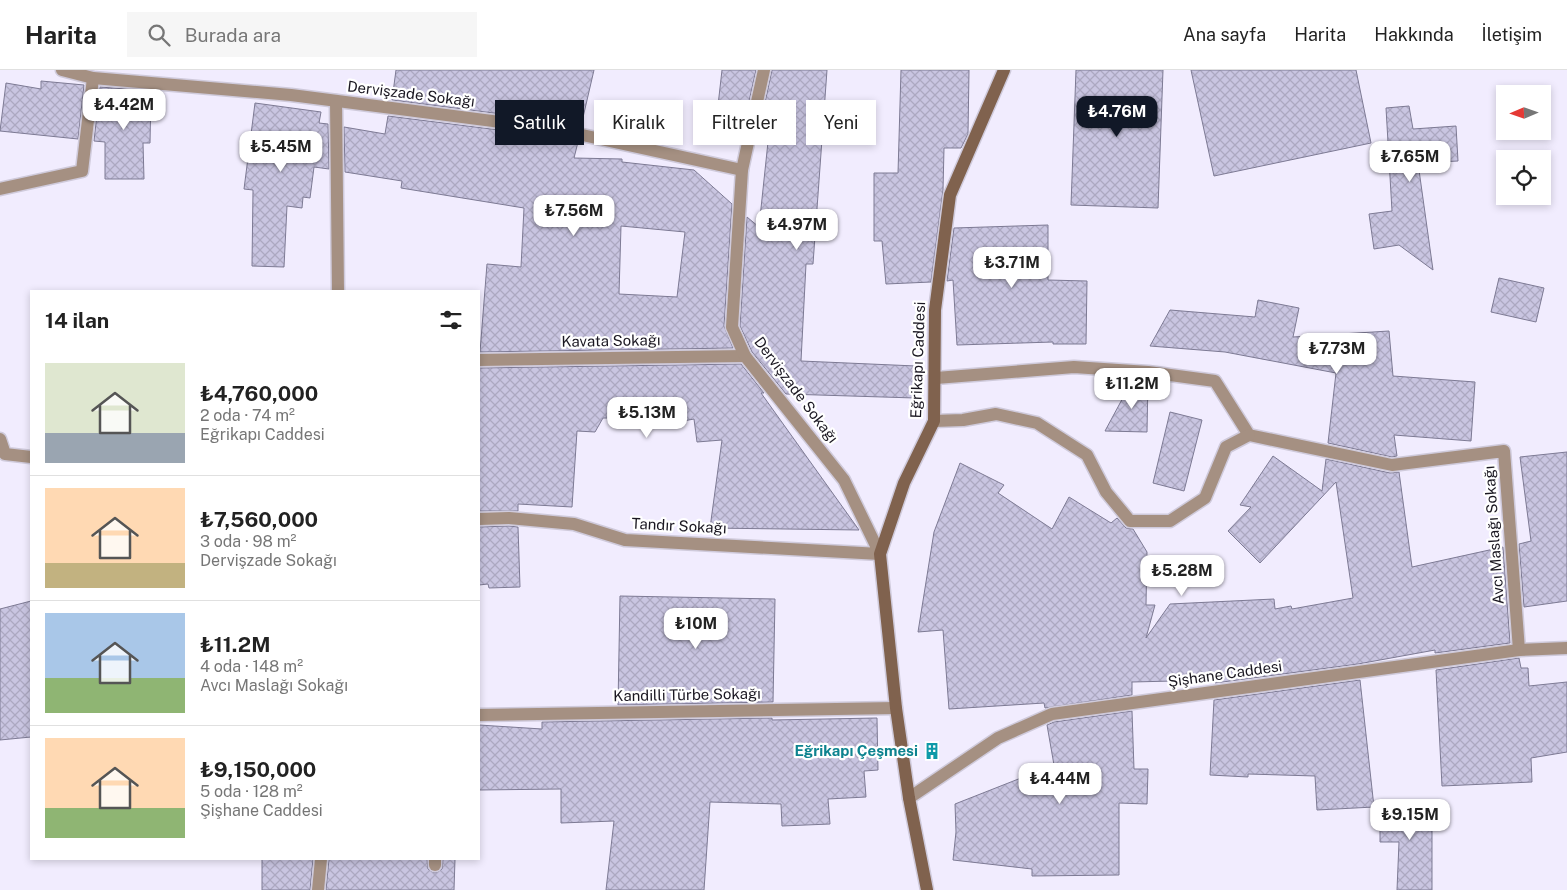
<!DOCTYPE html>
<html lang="tr">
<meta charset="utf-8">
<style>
body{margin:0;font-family:"Public Sans",sans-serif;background:#f6f6f6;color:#222;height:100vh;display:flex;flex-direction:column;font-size:19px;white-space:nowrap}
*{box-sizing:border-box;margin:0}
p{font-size:16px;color:#767676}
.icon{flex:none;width:28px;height:28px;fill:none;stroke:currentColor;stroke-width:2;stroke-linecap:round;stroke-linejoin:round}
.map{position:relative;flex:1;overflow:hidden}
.details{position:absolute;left:30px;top:220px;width:450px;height:570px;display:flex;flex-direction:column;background:#fff;border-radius:0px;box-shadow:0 2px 8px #0003}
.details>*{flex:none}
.hud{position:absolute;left:495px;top:30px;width:475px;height:45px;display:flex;gap:10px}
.needle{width:32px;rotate:268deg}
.buttons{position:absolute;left:1496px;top:15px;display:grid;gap:10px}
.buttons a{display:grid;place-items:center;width:55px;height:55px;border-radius:0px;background:#fff;box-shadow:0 2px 8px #0003;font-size:25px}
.price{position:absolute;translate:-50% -42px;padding:0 11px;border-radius:10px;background:#fff;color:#222;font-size:16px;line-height:32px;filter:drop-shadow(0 1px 2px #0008)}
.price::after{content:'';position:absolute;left:50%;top:30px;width:15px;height:11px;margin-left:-8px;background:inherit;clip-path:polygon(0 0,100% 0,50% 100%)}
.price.selected{background:#111827;color:#fff}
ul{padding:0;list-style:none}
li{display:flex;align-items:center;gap:15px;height:125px;padding:0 15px}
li+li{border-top:1px solid #e0e0e0}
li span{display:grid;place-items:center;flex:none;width:140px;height:100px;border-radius:0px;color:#555}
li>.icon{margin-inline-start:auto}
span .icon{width:60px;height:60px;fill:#fffc;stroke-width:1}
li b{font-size:21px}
h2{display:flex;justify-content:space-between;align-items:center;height:60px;padding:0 15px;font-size:21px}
.chip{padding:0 18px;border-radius:0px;background:#fff;box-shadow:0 2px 8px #0003;font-size:18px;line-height:45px}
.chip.selected{background:#111827;color:#fff}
header{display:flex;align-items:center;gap:30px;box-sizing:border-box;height:70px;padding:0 25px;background:#fff;border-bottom:1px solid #e0e0e0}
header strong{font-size:24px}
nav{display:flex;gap:28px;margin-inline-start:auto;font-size:18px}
.search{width:350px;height:45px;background:#f6f6f6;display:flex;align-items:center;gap:12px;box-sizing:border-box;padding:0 18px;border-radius:0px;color:#767676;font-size:19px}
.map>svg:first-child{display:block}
.building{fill:url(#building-cross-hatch);stroke:#7d7a94;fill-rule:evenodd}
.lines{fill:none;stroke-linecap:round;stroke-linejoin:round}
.street-casing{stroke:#cfcadb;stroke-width:15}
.secondary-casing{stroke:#cfcadb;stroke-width:15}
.street{stroke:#a59082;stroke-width:12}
.secondary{stroke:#80624e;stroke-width:12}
.labels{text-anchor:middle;stroke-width:4.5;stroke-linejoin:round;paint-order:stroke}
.street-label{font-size:15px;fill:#1a1721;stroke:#fff}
.culture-label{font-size:15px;font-weight:bold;fill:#0d838f;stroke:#fff;text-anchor:end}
</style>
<header>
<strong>Harita</strong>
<div class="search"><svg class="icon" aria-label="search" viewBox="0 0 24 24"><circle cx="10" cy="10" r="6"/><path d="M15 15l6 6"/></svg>Burada ara</div>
<nav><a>Ana sayfa</a><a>Harita</a><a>Hakkında</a><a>İletişim</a></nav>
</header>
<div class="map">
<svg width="1567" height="820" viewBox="0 0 1567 820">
<defs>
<pattern id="building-cross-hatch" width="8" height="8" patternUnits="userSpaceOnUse" patternTransform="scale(1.25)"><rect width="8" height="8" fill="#c9c5e1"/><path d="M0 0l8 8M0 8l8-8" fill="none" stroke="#aca8c1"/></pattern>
</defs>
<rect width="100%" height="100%" fill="#f1ecfe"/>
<!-- building -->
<g class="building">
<polygon points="396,0 594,0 581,56 556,51 392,30"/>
<polygon points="722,0 756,0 741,67 715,62"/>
<polygon points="772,0 827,0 813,194 806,194 801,291 916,296 915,328 786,324 752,282 740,256 747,147 759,157 768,72 757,70"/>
<polygon points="901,0 969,0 968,64 961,78 944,78 943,120 931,212 886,214 882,171 874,171 874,103 898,103"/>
<polygon points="1076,0 1163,0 1158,138 1071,135"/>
<polygon points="1191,0 1356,0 1371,73 1214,106"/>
<polygon points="41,11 84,15 78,69 0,61 6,13 41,19"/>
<polygon points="100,17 151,21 150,73 143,73 144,109 105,109 105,72 94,71"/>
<polygon points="255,33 321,42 319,53 328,54 329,99 314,97 310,128 303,127 302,138 287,136 284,197 252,196 253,120 244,119"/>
<polygon points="1409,36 1413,59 1456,56 1458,91 1418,93 1433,200 1399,175 1374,179 1369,144 1392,141 1386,38"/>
<path d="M388,46L554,67L578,72L574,88L622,89V92L694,100L732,134L724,256L733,278L480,282L487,194L521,197L524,138L401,118L402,111L345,102L344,57L385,64ZM621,156L685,162L677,227L619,224Z"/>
<polygon points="1048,155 1048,210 1087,211 1086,274 1053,274 1053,272 957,275 953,210 947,211 954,158"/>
<polygon points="1499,208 1544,218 1536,252 1491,242"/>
<polygon points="1258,230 1299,238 1293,267 1389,261 1393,306 1475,312 1471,371 1394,365 1397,386 1392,387 1328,373 1336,303 1225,282 1150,276 1170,240 1255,247"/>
<polygon points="741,294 764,323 761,323 859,460 710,458 722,370 697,372 694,349 662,355 663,348 603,348 595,362 577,361 572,437 518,434 518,441 479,441 479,298"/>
<polygon points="1133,309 1148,310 1147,362 1105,361"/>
<polygon points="1170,342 1202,350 1184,421 1153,413"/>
<polygon points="1567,382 1567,531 1524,537 1519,474 1531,471 1520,387"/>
<polygon points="1273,386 1322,421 1326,389 1390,403 1399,402 1412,497 1503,477 1510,573 1435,583 1435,580 1358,594 1215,613 1215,610 1132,612 1132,625 1045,638 1044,633 949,639 943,560 918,562 934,462 960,393 1004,415 998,423 1052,459 1069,427 1111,453 1117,448 1126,458 1133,459 1147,482 1146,535 1155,535 1146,568 1170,534 1274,529 1275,539 1291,536 1292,539 1353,528 1336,412 1260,493 1228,461 1251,437 1240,435"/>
<polygon points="509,456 518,457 520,517 489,518 488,514 479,515 479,457"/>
<polygon points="620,526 775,529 773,632 618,635"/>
<polygon points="31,531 31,667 0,670 0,539"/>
<polygon points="1519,588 1521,598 1528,598 1529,616 1567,612 1567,682 1531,688 1532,712 1442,716 1436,600"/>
<polygon points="1360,610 1374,737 1317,740 1315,706 1248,704 1248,707 1210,705 1214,630"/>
<polygon points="1132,641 1134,699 1148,699 1147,734 1119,733 1119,805 1032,806 1032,799 953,790 956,762 955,734 1054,695 1047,655 1054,652"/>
<polygon points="772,648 772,650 877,648 878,700 864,701 866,727 828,729 830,754 782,756 781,734 710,732 704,820 606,820 614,751 561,753 561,719 479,720 479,655 542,659 542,652"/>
<polygon points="1380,732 1432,732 1432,820 1397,820 1399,772 1380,772"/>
<polygon points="262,789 313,789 310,820 262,820"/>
<polygon points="329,789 427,789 428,799 435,803 442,799 443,789 455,789 454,820 326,820"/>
</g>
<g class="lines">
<!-- street casing -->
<g class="street-casing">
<g id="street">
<polyline points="62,0 93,8 291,25 555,59 742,100"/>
<polyline points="336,31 338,221"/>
<polyline points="0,119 82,101 93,8"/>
<polyline points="479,290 745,286"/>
<polyline points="936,308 1074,297 1148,302 1215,311 1249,365 1392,395 1504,381 1519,580"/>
<polyline points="934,351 963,350 996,344 1037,353 1087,385 1106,422 1130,451 1170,451 1205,428 1226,377 1249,365"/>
<polyline points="0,369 5,384 31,387"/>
<polyline points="479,449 509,448 574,454 625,470 880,484 844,410 745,286 732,257 742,100 764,0"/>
<polyline points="479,645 896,638"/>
<polyline points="909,728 998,668 1052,644 1519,580 1567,578"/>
<polyline points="435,795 435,789"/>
<polyline points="318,820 321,789"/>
</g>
</g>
<!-- secondary casing -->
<g class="secondary-casing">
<polyline id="secondary" points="927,820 909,728 896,638 880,484 904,413 934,351 935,240 950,125 1004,0"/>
</g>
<!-- street -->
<use href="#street" class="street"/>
<!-- secondary -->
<use href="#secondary" class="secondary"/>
</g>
<!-- icons -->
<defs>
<g id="building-bare" transform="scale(1.35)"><path d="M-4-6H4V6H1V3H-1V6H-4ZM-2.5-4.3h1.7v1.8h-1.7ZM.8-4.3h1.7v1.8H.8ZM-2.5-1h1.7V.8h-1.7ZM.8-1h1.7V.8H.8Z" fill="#0f9aa8" stroke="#fff" stroke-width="2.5" paint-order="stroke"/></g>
</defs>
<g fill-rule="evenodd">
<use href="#building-bare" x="932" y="681"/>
</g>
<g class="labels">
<!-- street labels -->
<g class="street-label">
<text transform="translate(411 24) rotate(7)" y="5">Dervişzade Sokağı</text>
<text transform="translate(611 271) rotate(-1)" y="5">Kavata Sokağı</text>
<text transform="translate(918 290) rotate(-88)" y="5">Eğrikapı Caddesi</text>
<text transform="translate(796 320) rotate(53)" y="5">Dervişzade Sokağı</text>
<text transform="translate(679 456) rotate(3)" y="5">Tandır Sokağı</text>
<text transform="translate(1494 465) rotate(-94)" y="5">Avcı Maslağı Sokağı</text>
<text transform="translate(1225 604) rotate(-8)" y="5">Şişhane Caddesi</text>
<text transform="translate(687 625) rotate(-1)" y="5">Kandilli Türbe Sokağı</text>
</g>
<!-- culture labels -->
<g class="culture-label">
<text x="918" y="686">Eğrikapı Çeşmesi</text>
</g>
</g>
</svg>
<div class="buttons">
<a><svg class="needle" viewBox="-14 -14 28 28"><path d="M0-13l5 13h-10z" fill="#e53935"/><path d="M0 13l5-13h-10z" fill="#767676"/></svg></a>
<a><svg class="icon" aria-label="locate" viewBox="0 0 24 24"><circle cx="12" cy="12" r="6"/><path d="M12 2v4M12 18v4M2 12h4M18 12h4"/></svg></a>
</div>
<b class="price" style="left:124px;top:61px">₺4.42M</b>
<b class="price selected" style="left:1117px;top:68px">₺4.76M</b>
<b class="price" style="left:281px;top:103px">₺5.45M</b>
<b class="price" style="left:1410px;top:113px">₺7.65M</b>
<b class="price" style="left:574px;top:167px">₺7.56M</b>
<b class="price" style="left:797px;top:181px">₺4.97M</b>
<b class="price" style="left:1012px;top:219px">₺3.71M</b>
<b class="price" style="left:1337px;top:305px">₺7.73M</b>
<b class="price" style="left:1132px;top:340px">₺11.2M</b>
<b class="price" style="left:647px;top:369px">₺5.13M</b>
<b class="price" style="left:1182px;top:527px">₺5.28M</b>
<b class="price" style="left:696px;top:580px">₺10M</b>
<b class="price" style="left:1060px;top:735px">₺4.44M</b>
<b class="price" style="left:1410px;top:771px">₺9.15M</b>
<div class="hud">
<a class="chip selected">Satılık</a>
<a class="chip">Kiralık</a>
<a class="chip">Filtreler</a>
<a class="chip">Yeni</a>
</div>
<section class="details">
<h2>14 ilan<svg class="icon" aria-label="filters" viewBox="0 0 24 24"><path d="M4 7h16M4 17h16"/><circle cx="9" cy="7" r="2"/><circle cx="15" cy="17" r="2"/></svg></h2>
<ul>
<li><span style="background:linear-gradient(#dfe7d0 70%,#9aa5b1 0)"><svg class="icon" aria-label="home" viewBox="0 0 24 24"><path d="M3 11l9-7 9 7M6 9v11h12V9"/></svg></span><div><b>₺4,760,000</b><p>2 oda · 74 m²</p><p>Eğrikapı Caddesi</p></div></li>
<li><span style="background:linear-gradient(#ffd9b3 75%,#c2b280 0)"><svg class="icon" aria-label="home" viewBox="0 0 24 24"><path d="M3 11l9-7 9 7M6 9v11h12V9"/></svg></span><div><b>₺7,560,000</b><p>3 oda · 98 m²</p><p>Dervişzade Sokağı</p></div></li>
<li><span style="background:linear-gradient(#a9c7e8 65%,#8fb573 0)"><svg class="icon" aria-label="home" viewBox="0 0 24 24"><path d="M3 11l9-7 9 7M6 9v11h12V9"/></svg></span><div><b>₺11.2M</b><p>4 oda · 148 m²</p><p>Avcı Maslağı Sokağı</p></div></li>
<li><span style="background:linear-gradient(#ffd9b3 70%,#8fb573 0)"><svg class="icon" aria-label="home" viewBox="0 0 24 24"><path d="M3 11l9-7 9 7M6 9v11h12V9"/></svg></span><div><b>₺9,150,000</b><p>5 oda · 128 m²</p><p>Şişhane Caddesi</p></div></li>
</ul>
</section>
</div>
